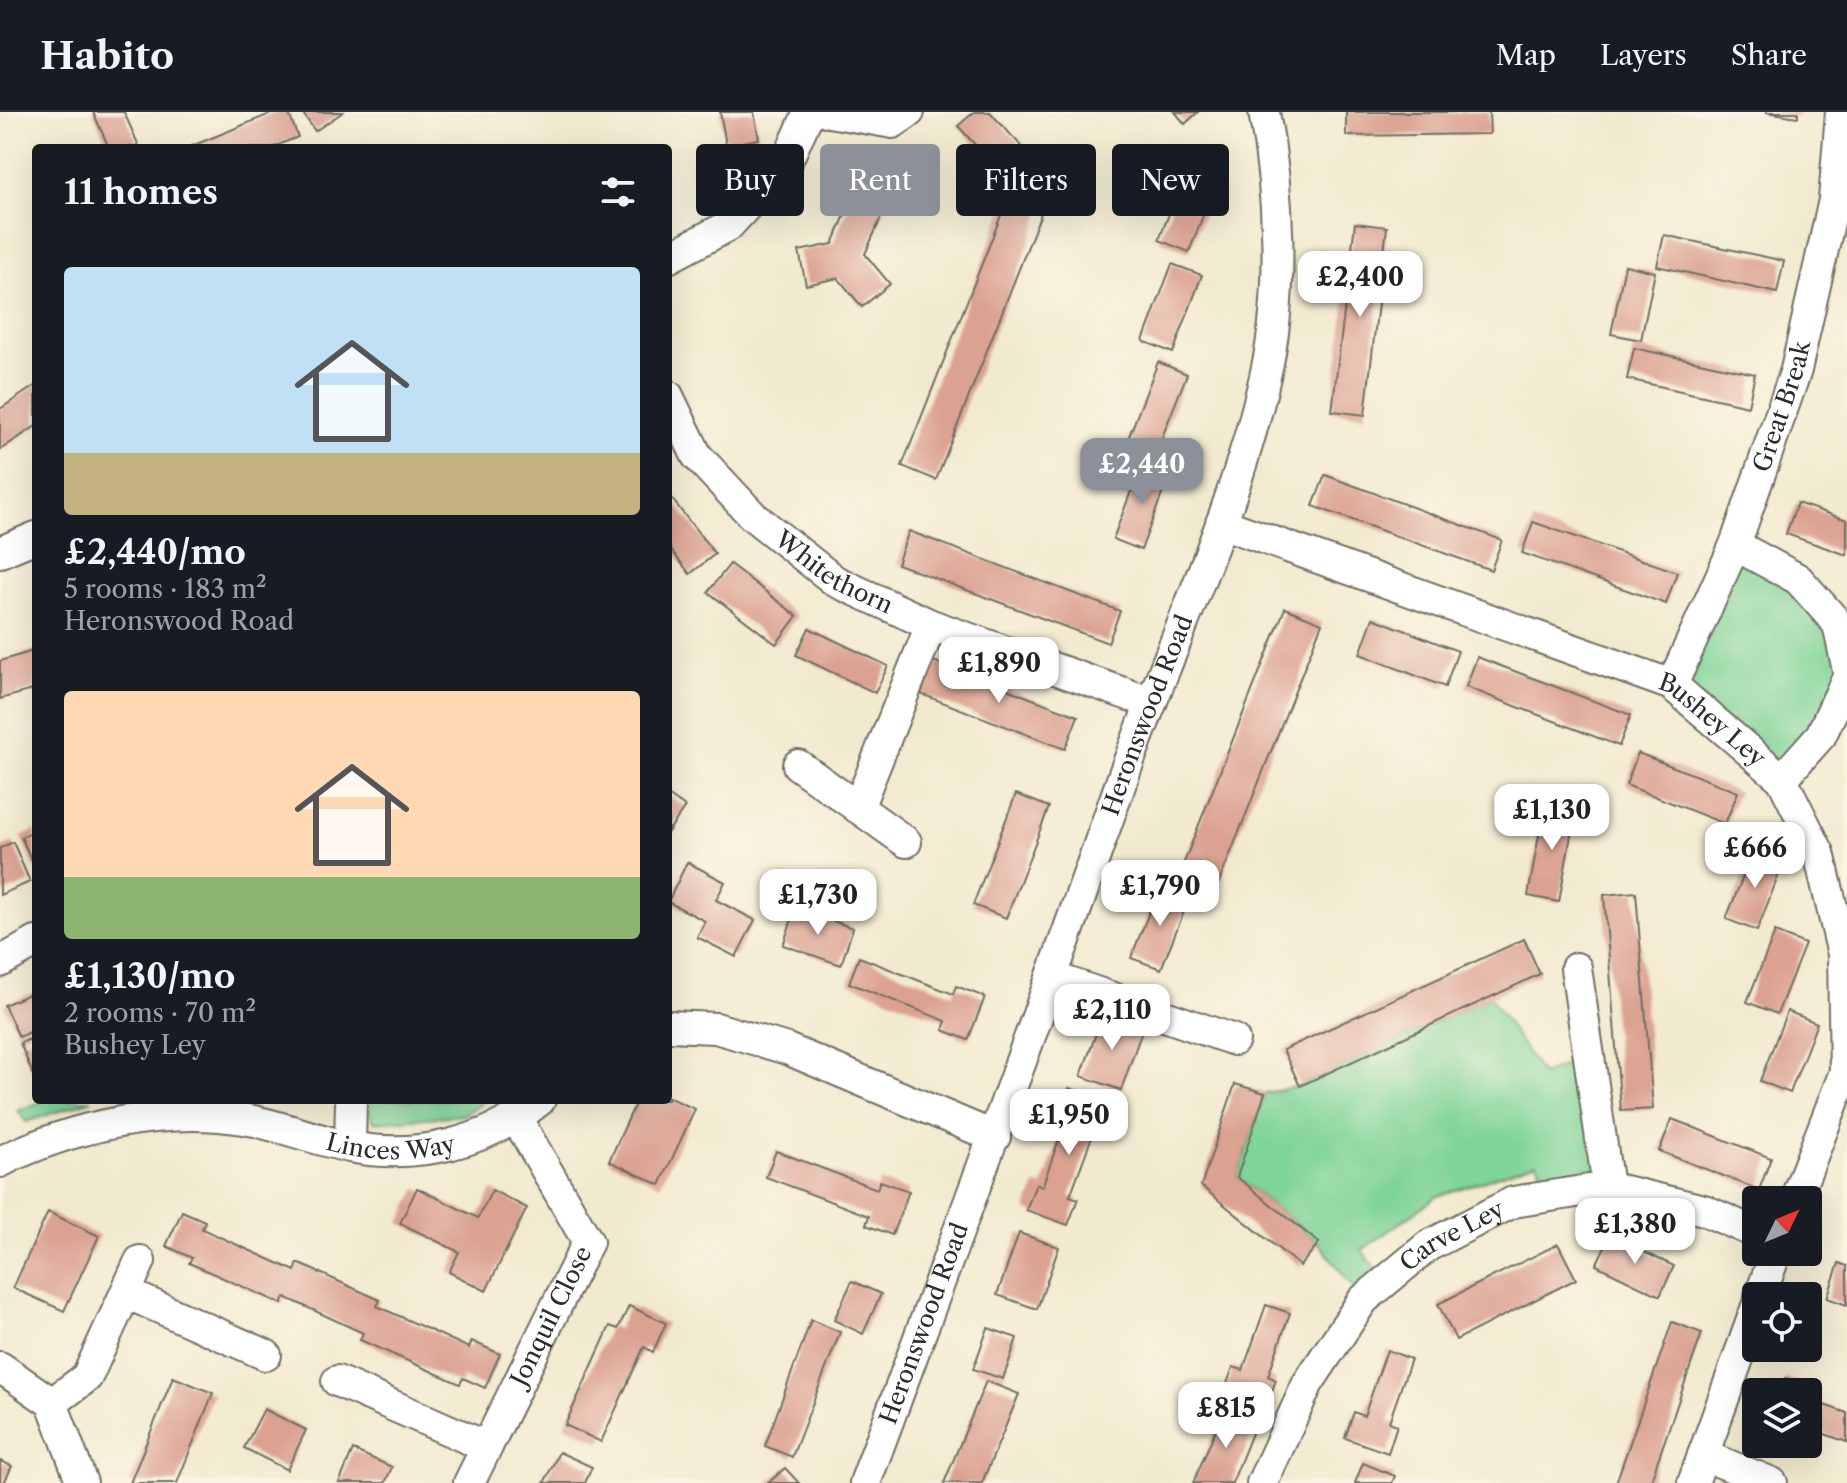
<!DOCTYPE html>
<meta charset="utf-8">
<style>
body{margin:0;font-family:"Libre Caslon Text",serif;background:#20242c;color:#f1f3f6;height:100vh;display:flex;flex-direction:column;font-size:30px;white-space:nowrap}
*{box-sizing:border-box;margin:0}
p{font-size:26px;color:#9ea1a6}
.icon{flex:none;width:44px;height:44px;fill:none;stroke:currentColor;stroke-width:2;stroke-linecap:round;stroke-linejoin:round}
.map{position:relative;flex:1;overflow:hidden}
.drawer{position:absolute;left:32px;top:32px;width:640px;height:960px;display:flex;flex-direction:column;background:#171b24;border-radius:8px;box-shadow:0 8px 32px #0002}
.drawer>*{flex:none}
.top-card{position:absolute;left:696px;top:32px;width:760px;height:72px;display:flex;gap:16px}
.needle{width:52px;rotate:47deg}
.fabs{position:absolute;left:1742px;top:1074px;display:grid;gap:16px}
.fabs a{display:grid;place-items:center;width:80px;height:80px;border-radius:8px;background:#171b24;box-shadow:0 8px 32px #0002;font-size:40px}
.price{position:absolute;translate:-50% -68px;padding:0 18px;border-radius:16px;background:#fff;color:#222;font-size:26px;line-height:52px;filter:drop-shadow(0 2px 4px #0008)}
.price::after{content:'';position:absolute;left:50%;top:48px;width:24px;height:18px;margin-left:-12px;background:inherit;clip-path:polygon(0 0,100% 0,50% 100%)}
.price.active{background:#8c9099;color:#fff}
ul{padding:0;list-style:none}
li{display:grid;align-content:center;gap:16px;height:424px;padding:0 32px}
li span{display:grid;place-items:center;height:248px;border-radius:8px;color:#555}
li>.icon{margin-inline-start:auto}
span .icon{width:144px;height:144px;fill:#fffc;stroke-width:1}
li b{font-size:34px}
h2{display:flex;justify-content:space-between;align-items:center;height:96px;padding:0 32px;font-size:34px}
.tag{padding:0 28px;border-radius:8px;background:#171b24;box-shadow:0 8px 32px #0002;font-size:28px;line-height:72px}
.tag.active{background:#8c9099;color:#fff}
header{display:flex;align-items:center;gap:48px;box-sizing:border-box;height:112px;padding:0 40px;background:#171b24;border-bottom:2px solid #363941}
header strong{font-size:38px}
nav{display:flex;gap:44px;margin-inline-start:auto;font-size:28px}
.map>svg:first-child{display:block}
.green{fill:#7fd498;stroke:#558062;stroke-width:2}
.building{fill:#dba191}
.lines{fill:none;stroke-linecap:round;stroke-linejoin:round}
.minor-casing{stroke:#716e64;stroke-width:34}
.minor{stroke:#fff;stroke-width:30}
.labels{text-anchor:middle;stroke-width:7;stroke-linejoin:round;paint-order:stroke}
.street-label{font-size:24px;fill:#2b2b2b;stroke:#fcf5e5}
</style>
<header>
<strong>Habito</strong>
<nav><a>Map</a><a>Layers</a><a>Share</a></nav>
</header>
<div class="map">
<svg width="1847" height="1371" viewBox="0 0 1847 1371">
<rect width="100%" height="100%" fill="#fcf5e5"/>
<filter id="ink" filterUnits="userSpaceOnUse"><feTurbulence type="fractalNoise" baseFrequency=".0125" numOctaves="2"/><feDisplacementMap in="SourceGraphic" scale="16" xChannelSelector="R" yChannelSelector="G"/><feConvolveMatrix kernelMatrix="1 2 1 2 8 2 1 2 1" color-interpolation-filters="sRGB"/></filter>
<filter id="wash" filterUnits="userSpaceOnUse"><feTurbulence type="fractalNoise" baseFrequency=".006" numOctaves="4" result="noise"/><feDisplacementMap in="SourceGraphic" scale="32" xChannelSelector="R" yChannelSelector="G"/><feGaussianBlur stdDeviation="1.8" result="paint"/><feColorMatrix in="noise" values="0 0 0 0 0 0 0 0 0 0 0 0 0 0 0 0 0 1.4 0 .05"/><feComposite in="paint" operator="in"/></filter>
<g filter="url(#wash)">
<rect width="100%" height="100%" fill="#f2eacf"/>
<!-- green -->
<g class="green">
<polygon points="1735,433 1798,467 1847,554 1782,667 1672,573"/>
<polygon points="1490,885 1542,963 1588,943 1608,1075 1551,1084 1537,1050 1436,1085 1362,1138 1385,1170 1363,1188 1319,1131 1237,1065 1265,981 1300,974"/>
<polygon points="45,988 92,988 26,1010 18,999"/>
<polygon points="371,988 486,988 464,1003 374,1010 369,1000"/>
</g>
<g id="blocks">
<!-- building -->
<g class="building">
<polygon points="93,0 124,0 139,34 109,36"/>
<polygon points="275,0 288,0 298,25 271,36 187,36"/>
<polygon points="302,0 343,0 315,19"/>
<polygon points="720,0 754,0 759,27 726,33"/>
<polygon points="974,0 990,0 1035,49 1010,71 958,14"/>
<polygon points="1175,0 1198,0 1185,12"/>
<polygon points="1346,0 1489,0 1490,22 1346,24"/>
<polygon points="1766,0 1798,0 1798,5"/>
<polygon points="1189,50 1219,62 1189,140 1159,128"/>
<polygon points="1011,78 1045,91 936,368 902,354"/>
<polygon points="852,86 884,99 865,142 890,172 862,195 838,166 806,173 799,139 833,132"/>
<polygon points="1355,111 1387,115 1365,303 1332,299"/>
<polygon points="1664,123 1784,149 1777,181 1657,154"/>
<polygon points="1172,152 1202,163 1173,241 1143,229"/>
<polygon points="1625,153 1655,160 1641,228 1611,222"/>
<polygon points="1634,236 1755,262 1748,294 1627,267"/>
<polygon points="1158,250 1187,262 1157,338 1128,327"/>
<polygon points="36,273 36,314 0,338 0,297"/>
<polygon points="1142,350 1170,361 1141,438 1113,427"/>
<polygon points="1325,363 1502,428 1491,458 1313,394"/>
<polygon points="668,382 715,442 690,462 668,434"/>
<polygon points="1797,391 1847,408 1847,443 1786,422"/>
<polygon points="1533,410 1677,460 1666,492 1522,441"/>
<polygon points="909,419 1120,499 1108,531 897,452"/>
<polygon points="730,452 797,504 776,532 708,480"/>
<polygon points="1285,496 1322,511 1212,788 1175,773"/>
<polygon points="1373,506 1458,539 1445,575 1360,542"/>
<polygon points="809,516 888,554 875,581 796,543"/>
<polygon points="36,538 36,577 0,587 0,549"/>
<polygon points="1477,545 1631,603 1619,634 1466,575"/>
<polygon points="933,549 1078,604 1065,637 921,582"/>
<polygon points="1638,641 1738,680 1725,712 1626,673"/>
<polygon points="1016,682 1049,695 1006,806 973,793"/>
<polygon points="668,683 685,695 668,720"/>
<polygon points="1545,689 1576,695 1559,790 1528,784"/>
<polygon points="36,718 36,758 21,725"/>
<polygon points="13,730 30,770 0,783 0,736"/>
<polygon points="1754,737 1784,749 1757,819 1726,807"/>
<polygon points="687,750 725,770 716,788 755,808 736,845 697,825 705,809 668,790"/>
<polygon points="1159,775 1189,787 1161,857 1131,846"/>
<polygon points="1636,780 1653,997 1621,999 1604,783"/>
<polygon points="796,796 853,816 841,853 783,833"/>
<polygon points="1775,820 1805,832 1777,902 1747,890"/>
<polygon points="1524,827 1540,862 1300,974 1283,938"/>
<polygon points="859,845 953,882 956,874 985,885 968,928 943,918 946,909 849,871"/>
<polygon points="36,879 36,917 19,925 4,893"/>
<polygon points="1787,899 1817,911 1790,981 1760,969"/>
<polygon points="1103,902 1143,916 1121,978 1081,964"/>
<polygon points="36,925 36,970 20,931"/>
<polygon points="1235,972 1265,981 1237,1065 1319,1131 1300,1154 1201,1074"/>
<polygon points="1069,976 1110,991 1099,1021 1094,1019 1070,1084 1078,1087 1068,1113 1026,1098 1036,1072 1042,1075 1067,1005 1060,1002"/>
<polygon points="668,985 695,997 660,1073 609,1049 637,988 668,988"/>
<polygon points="1672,1007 1771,1046 1759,1078 1659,1039"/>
<polygon points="776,1039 877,1077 880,1069 909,1079 892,1123 866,1113 869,1104 766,1065"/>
<polygon points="417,1076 478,1106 492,1078 527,1096 486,1179 449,1160 459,1140 400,1111"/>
<polygon points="182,1099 205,1109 202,1117 295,1159 298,1151 380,1188 377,1194 469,1236 472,1229 500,1242 485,1276 463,1266 460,1272 360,1228 363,1221 285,1185 282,1192 189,1151 192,1146 166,1134"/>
<polygon points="48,1100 99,1124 64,1199 13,1176"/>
<polygon points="1019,1121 1059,1135 1037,1197 997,1183"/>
<polygon points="1610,1124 1674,1154 1660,1184 1596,1153"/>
<polygon points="1558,1132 1576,1167 1456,1228 1438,1192"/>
<polygon points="1839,1151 1847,1154 1847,1193 1827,1186"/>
<polygon points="852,1169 881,1182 863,1222 834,1208"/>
<polygon points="1266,1193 1290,1201 1268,1264 1276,1268 1266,1295 1224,1280 1233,1255 1243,1258"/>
<polygon points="629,1194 666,1211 653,1240 644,1235 601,1330 565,1313 610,1214 618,1217"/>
<polygon points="811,1208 840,1220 792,1345 765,1334"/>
<polygon points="1672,1210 1702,1221 1650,1371 1616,1371"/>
<polygon points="988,1216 1017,1226 1003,1267 973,1257"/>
<polygon points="1387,1238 1411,1247 1389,1310 1397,1313 1388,1341 1345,1326 1354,1300 1364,1304"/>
<polygon points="173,1265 213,1281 177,1371 130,1371"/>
<polygon points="1786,1266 1819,1278 1815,1290 1847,1301 1847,1330 1808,1316 1808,1280 1781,1280"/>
<polygon points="986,1269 1019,1282 982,1371 944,1371"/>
<polygon points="264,1297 306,1318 287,1358 244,1336"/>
<polygon points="1224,1298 1256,1311 1232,1371 1193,1371"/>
<polygon points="353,1338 392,1355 385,1371 339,1371"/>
<polygon points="559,1340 592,1355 585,1371 544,1371"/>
<polygon points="0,1349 12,1354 4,1371 0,1371"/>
<polygon points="1363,1351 1395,1364 1392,1371 1355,1371"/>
<polygon points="785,1356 799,1371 768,1371"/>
</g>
</g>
</g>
<g filter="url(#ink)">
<use href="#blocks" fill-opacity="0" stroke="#716e64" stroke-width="2"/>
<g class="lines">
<!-- minor casing -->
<g class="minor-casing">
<g id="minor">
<polyline points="829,0 893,11 909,0"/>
<polyline points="668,146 728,114 786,51 809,0"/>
<path id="s1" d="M668,284L697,344L753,404L835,469L931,513L1149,590"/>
<path id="s2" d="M1221,411L1672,573L1782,667L1819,741L1843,842L1845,960L1795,1088"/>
<polyline points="1735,433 1798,467 1838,512 1847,554"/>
<polyline points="0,440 36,425"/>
<path id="s3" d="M1672,573L1735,433L1796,258L1834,88L1841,0"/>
<polyline points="798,653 906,730"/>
<polyline points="1782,667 1821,623 1847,567"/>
<polyline points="858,696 931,513"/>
<polyline points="0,850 36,830"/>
<polyline points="1576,856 1608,1075"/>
<polyline points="1052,865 1234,928"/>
<polyline points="668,914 716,916 787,937 995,1025"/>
<polyline points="350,1035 351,988"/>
<path id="s4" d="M0,1050C71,1014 165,994 244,1007C280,1013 315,1028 350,1035C417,1048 487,1031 540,988"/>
<polyline points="126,1181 266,1243"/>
<polyline points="1760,1184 1776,1140"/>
<polyline points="0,1255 52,1291 82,1371"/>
<polyline points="337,1269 487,1335"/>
<polyline points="52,1291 87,1265 140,1149"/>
<polyline points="1703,1343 1772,1371"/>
<path id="s5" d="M469,1371L588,1130L517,1007"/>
<path id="s6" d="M865,1371C951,1140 1037,909 1119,676C1168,538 1235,403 1266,260C1284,182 1279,78 1264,0"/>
<path id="s7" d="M1262,1371L1308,1271L1363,1188L1428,1134L1513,1090L1608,1075L1704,1098L1756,1121"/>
<polyline points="1693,1371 1756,1197"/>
</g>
</g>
<!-- minor -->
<use href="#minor" class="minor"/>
</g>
</g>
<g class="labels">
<!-- street labels -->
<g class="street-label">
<text dy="8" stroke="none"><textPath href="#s3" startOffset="300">Great Break</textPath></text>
<text dy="8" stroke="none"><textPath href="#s1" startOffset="248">Whitethorn</textPath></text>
<text dy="8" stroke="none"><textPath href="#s6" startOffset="818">Heronswood Road</textPath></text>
<text dy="8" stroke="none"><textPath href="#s2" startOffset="532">Bushey Ley</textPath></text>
<text dy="8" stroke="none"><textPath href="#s4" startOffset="402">Linces Way</textPath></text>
<text dy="8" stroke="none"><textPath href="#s7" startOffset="320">Carve Ley</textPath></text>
<text dy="8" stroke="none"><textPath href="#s5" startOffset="186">Jonquil Close</textPath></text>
<text dy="8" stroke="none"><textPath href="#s6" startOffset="170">Heronswood Road</textPath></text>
</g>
</g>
</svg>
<div class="fabs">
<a><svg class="needle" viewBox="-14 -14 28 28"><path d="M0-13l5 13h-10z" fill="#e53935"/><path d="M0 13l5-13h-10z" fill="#9ea1a6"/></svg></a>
<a><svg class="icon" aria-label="locate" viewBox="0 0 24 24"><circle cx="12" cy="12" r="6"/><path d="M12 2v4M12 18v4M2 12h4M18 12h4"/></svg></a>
<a><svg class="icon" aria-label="layers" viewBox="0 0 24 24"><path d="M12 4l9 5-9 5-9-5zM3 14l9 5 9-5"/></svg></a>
</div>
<b class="price" style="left:1360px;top:207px">£2,400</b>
<b class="price active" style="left:1142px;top:394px">£2,440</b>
<b class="price" style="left:999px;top:593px">£1,890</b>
<b class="price" style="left:1552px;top:740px">£1,130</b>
<b class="price" style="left:1755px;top:778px">£666</b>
<b class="price" style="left:1160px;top:816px">£1,790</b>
<b class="price" style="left:818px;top:825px">£1,730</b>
<b class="price" style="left:1112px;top:940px">£2,110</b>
<b class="price" style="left:1069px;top:1045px">£1,950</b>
<b class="price" style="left:1635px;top:1154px">£1,380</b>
<b class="price" style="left:1226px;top:1338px">£815</b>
<div class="top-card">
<a class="tag">Buy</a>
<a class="tag active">Rent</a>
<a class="tag">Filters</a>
<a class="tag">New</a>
</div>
<section class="drawer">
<h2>11 homes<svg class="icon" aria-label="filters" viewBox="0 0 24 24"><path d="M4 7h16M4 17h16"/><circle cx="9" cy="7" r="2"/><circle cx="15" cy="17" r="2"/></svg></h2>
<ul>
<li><span style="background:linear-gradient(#bfe0f5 75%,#c2b280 0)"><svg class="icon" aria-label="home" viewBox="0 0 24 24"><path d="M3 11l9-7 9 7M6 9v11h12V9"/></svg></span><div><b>£2,440/mo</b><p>5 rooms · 183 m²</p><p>Heronswood Road</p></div></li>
<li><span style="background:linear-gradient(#ffd9b3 75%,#8fb573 0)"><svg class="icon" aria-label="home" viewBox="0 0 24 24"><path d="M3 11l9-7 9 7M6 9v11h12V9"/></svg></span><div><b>£1,130/mo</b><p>2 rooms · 70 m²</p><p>Bushey Ley</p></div></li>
</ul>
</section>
</div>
